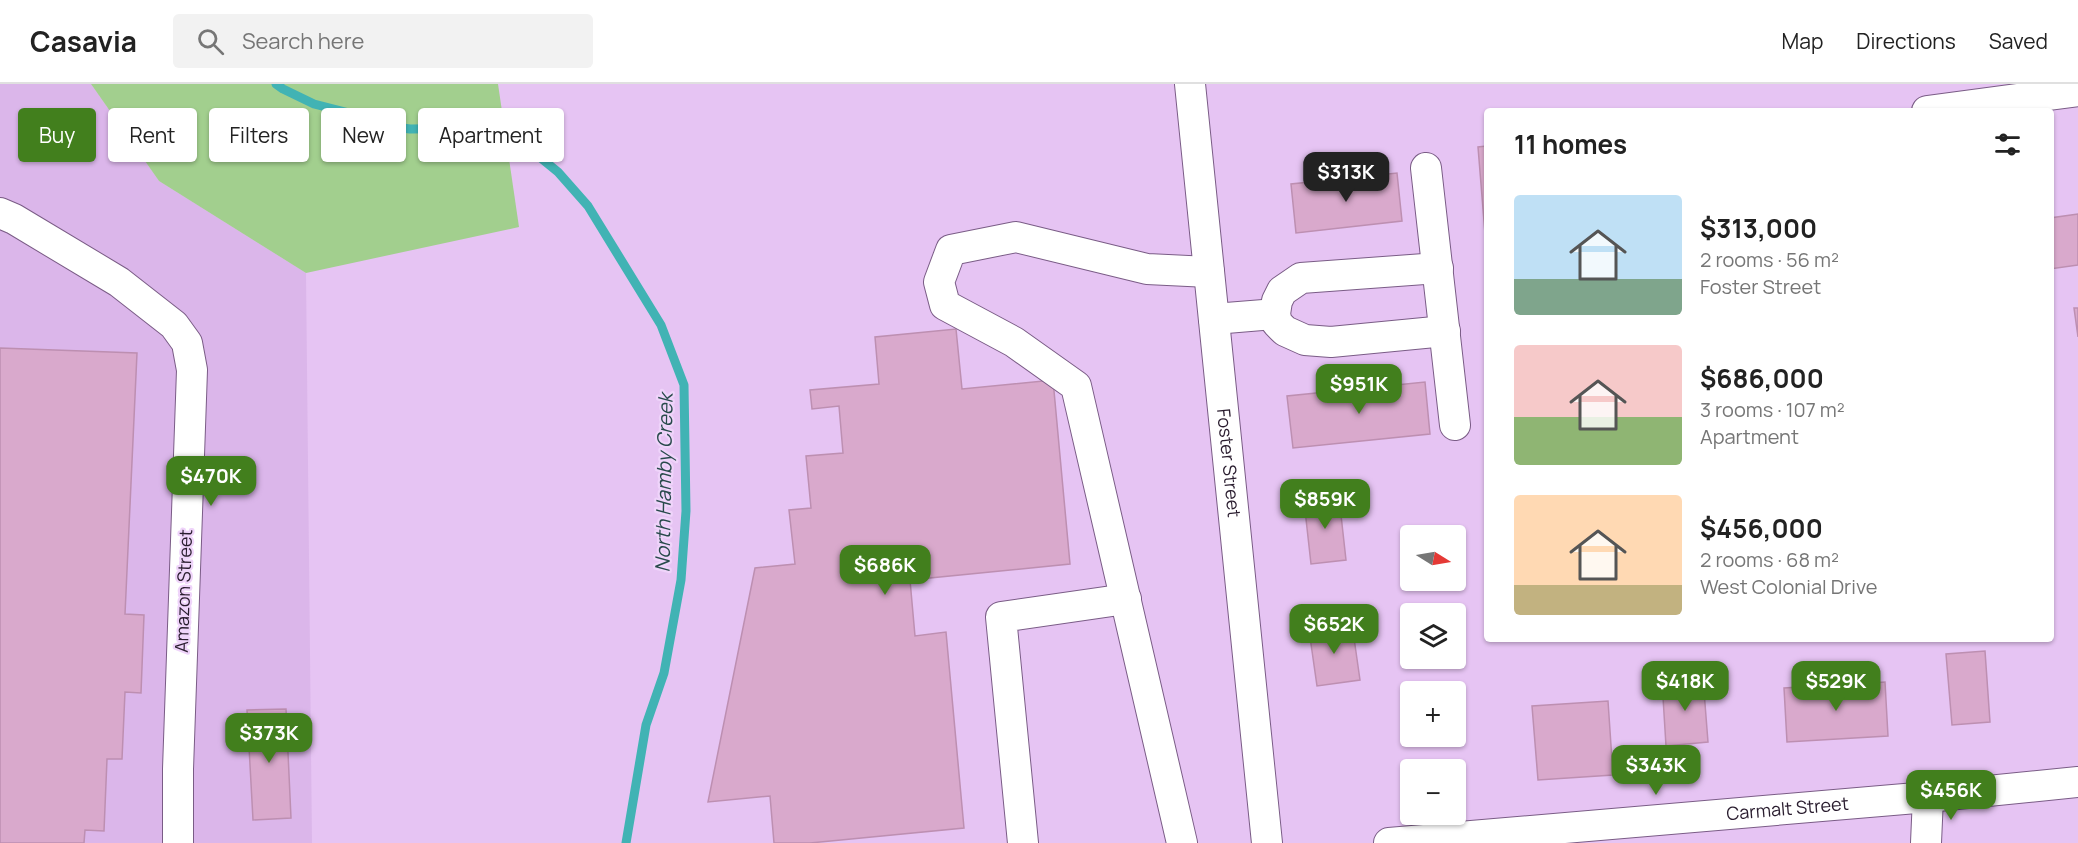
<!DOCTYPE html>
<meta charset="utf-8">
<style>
body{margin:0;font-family:Manrope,sans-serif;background:#f2f2f2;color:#222;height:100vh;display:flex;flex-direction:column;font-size:22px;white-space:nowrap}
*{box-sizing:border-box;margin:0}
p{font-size:20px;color:#767676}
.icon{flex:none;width:33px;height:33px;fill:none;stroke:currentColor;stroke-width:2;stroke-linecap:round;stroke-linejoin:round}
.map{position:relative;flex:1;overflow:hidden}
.drawer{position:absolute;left:1484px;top:24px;width:570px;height:534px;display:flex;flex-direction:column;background:#fff;border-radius:6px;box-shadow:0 2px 4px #0004}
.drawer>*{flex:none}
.top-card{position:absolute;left:18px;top:24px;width:570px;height:54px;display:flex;gap:12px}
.needle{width:39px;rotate:101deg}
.tools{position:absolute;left:1400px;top:441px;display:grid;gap:12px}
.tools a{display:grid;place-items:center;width:66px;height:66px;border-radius:6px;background:#fff;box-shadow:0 2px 4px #0004;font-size:30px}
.price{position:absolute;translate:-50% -51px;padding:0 14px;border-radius:12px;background:#427f1d;color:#fff;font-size:20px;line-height:39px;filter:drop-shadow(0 2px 3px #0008)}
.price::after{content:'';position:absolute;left:50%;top:36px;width:18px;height:14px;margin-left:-9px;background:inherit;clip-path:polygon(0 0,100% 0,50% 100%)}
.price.selected{background:#222;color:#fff}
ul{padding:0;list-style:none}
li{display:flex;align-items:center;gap:18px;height:150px;padding:0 30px}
li span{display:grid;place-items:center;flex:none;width:168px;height:120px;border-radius:6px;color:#555}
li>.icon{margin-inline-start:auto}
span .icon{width:72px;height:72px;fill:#fffc;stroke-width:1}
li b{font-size:26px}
h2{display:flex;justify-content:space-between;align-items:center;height:72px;padding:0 30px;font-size:26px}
.tag{padding:0 21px;border-radius:6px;background:#fff;box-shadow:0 2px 4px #0004;font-size:21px;line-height:54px}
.tag.selected{background:#427f1d;color:#fff}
header{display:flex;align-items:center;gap:36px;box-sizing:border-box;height:84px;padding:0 30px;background:#fff;border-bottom:2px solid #e0e0e0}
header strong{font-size:28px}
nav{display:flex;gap:33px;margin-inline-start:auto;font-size:21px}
.search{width:420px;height:54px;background:#f2f2f2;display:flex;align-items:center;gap:15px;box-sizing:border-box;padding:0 21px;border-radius:6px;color:#767676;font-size:22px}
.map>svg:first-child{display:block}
.built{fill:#dbb6ea}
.green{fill:#a2cf8e}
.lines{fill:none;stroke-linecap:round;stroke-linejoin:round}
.stream{stroke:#41b3b4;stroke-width:9}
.building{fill:#d9a9cc;stroke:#bd8fb1;stroke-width:1.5}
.minor-casing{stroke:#7a5c86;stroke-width:32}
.minor{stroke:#fff;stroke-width:30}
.labels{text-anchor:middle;stroke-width:4.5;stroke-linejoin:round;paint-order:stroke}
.street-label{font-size:18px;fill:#291c2e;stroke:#efd4fa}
.water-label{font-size:20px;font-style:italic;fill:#284a4b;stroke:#efd4fa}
</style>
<header>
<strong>Casavia</strong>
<div class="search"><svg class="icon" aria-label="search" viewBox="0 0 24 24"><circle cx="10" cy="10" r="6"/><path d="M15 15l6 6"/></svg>Search here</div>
<nav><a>Map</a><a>Directions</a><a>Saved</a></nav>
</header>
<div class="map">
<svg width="2078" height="759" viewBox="0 0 2078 759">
<rect width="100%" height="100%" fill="#e6c4f3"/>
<!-- built -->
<polygon class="built" points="0,0 91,0 159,97 306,189 312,759 0,759"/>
<!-- green -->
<polygon class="green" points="91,0 498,0 519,143 306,189 159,97"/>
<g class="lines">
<!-- stream -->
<polyline class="stream" points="276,0 283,5 314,20 357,31 366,39 410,45 504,44 558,88 588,122 661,241 684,301 686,427 681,496 664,589 646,641 626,759"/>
</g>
<!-- building -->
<g class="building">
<polygon points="1486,62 1486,162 1478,63"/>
<polygon points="1397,89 1402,137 1296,149 1291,100"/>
<polygon points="2078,130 2078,181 2050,185 2050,134"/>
<polygon points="2074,224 2078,224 2078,253"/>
<polygon points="956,245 962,305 1053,296 1070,480 910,496 915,552 946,548 964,744 810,759 774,759 770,712 708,718 755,484 795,480 789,426 811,424 806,372 843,369 839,322 812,325 810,306 879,300 875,253"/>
<polygon points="0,264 137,269 125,530 144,531 141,609 125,608 122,675 107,675 104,747 85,746 84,759 0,759"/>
<polygon points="1425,298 1430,350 1293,364 1287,312"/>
<polygon points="1339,413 1346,476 1311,480 1304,417"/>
<polygon points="1352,540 1360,596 1317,602 1309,546"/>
<polygon points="1985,567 1990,638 1952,641 1946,570"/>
<polygon points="1703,594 1708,658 1666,662 1662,597"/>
<polygon points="1885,598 1888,652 1787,658 1784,604"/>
<polygon points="1608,617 1613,691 1538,696 1532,622"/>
<polygon points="286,625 291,734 253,736 247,626"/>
</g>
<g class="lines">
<!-- minor casing -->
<g class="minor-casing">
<g id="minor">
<path id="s1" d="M1190,0L1267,759"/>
<polyline points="1927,27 2078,7"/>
<polyline points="1426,84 1455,341"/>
<polyline points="0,129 14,135 119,198 174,241 187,259 192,286 178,685 178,759"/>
<polyline points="1438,184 1301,194 1282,207 1277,217 1275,230 1277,239 1285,247 1305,256 1331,258 1445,247"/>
<polyline points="1214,235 1275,230"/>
<polyline points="1023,759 1001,533 1126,515"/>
<polyline points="1182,759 1076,302 1014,258 945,221 939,198 951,166 1016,153 1147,185 1209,188"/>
<path id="s2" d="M1389,759L1928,713L2078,698"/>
<polyline points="1926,759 1928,713"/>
</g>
</g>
<!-- minor -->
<use href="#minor" class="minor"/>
</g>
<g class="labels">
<!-- street labels -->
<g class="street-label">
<text dy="6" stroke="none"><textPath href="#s1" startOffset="381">Foster Street</textPath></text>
<text transform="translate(184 507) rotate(-88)" y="6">Amazon Street</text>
<text dy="6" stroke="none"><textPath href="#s2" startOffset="400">Carmalt Street</textPath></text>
</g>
<!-- water labels -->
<g class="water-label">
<text transform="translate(664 399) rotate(-89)" y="7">North Hamby Creek</text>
</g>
</g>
</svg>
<div class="tools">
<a><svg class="needle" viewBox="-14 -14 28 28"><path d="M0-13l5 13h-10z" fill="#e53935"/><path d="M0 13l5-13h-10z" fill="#767676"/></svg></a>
<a><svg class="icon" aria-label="layers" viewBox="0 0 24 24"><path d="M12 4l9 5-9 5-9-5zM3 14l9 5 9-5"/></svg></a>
<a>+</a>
<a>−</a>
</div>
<b class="price selected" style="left:1346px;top:119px">$313K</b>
<b class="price" style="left:1359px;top:331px">$951K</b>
<b class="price" style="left:211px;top:423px">$470K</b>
<b class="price" style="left:1325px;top:446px">$859K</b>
<b class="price" style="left:885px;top:512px">$686K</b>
<b class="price" style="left:1334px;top:571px">$652K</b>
<b class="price" style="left:1685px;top:628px">$418K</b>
<b class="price" style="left:1836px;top:628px">$529K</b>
<b class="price" style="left:269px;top:680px">$373K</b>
<b class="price" style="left:1656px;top:712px">$343K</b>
<b class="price" style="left:1951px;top:737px">$456K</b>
<div class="top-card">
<a class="tag selected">Buy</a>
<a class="tag">Rent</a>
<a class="tag">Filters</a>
<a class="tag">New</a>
<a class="tag">Apartment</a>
</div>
<section class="drawer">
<h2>11 homes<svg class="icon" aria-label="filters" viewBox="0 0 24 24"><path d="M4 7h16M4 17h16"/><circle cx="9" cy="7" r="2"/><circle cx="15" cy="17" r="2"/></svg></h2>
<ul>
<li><span style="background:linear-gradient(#bfe0f5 70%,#7fa58c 0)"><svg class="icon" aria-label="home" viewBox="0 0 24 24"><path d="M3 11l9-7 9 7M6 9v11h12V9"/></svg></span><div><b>$313,000</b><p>2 rooms · 56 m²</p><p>Foster Street</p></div></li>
<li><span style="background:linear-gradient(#f6c9c9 60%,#8fb573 0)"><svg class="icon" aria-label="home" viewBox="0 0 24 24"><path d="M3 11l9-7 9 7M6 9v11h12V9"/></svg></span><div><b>$686,000</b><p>3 rooms · 107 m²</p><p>Apartment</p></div></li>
<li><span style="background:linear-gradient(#ffd9b3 75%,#c2b280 0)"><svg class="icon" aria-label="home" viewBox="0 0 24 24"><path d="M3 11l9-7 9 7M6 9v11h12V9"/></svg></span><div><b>$456,000</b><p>2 rooms · 68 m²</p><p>West Colonial Drive</p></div></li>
</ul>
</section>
</div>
